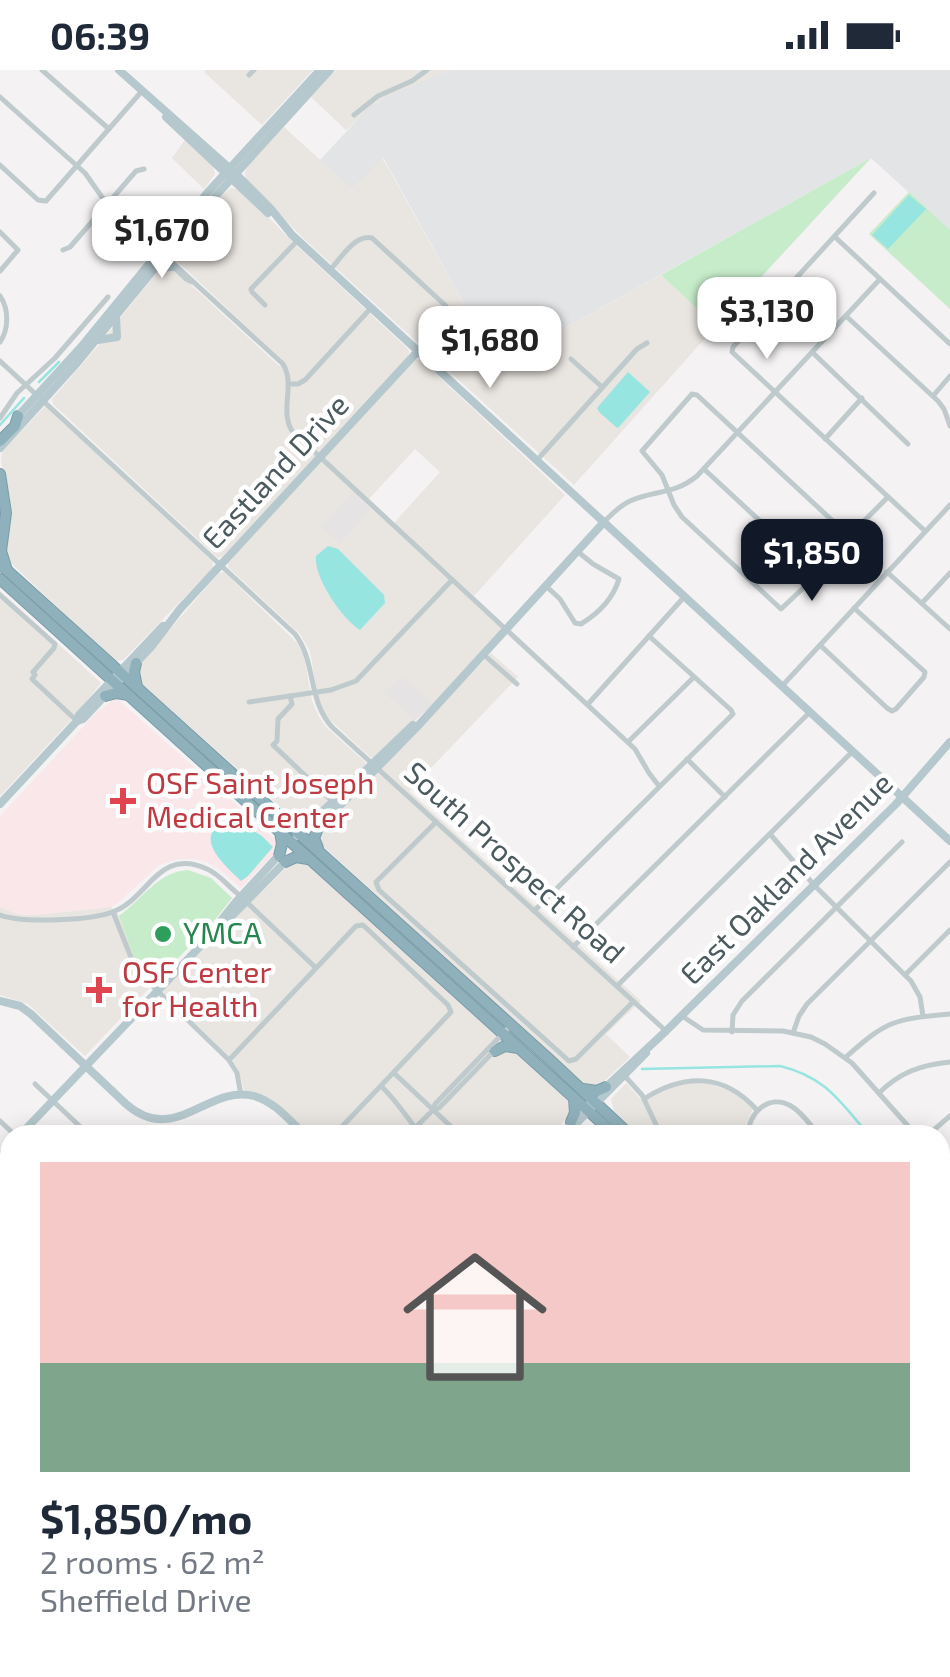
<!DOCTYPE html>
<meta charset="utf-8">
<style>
body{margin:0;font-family:"Exo 2",sans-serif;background:#f6f6f7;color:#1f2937;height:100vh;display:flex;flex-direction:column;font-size:38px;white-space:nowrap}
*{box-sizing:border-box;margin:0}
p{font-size:32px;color:#747a83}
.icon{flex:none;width:55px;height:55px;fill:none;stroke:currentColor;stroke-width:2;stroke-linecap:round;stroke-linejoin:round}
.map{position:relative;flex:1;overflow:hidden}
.panel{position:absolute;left:0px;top:1055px;width:950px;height:552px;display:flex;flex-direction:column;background:#fff;border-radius:30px 30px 0 0;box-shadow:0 5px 25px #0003}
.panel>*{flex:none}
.price{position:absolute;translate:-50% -85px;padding:0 22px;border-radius:20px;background:#fff;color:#222;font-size:32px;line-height:65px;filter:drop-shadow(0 2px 5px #0008)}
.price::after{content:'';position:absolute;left:50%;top:60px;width:30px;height:22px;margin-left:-15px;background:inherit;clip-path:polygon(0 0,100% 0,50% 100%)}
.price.active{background:#111827;color:#fff}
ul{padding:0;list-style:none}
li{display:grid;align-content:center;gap:20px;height:530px;padding:0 40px}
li+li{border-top:2px solid #e0e1e3}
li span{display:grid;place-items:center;height:310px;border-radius:0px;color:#555}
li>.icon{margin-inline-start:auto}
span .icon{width:180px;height:180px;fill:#fffc;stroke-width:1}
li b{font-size:42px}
.status{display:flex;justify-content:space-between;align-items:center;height:70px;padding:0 50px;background:#fff;direction:ltr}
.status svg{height:28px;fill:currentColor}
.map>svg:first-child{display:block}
.commercial{fill:#e9e5e0;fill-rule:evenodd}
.education{fill:#e5e3e4}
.medical{fill:#fae7ea}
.airport{fill:#e2e4e6}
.green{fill:#c6ecca}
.water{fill:#97e5e0}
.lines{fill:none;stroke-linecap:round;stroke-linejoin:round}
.stream{stroke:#97e5e0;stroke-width:2.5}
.highway-casing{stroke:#7a9ca7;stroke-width:12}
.minor{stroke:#bfcacd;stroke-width:5}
.major{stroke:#b5c8cd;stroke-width:8}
.highway{stroke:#8fb1bb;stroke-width:10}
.health-dot{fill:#e0444e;stroke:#fff;stroke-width:4}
.leisure-dot{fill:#2e9e5b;stroke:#fff;stroke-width:4}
.labels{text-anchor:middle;stroke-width:9;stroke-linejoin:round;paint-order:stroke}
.street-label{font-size:30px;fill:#4b5a5e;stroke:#fff}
.health-label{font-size:30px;fill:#be3a42;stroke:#fff;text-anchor:start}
.leisure-label{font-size:30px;fill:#27864d;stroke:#fff;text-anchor:start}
</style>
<div class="status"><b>06:39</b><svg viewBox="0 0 49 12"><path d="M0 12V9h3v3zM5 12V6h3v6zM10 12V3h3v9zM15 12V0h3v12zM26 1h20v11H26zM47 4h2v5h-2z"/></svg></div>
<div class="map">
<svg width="950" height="1607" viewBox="0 0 950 1607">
<rect width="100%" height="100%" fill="#f4f2f3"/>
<!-- commercial -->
<g class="commercial">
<polygon points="206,0 313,0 262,55 204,2"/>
<polygon points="336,0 451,0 376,32 346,60 311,27"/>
<polygon points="284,57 352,119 382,87 498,295 661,205 716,256 574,415 305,170 246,109 245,102 249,94"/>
<polygon points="185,70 213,96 215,104 204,119 172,88"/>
<polygon points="231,118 239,120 256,135 297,176 407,278 409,282 408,287 255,453 223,486 218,488 53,334 52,329 97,277 158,201 172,200 179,204 279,296 284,292 173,187 174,181 188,164 223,124"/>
<path d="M415,289L421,290L565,425L474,526L431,486L501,558L500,560L435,632L375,688H371L325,645L318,627L310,581L300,564L228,497V492ZM415,379L440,402L394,453L369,429Z"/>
<polygon points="45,336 212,491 213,498 123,590 114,591 9,491 4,481 10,455 10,427 1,392 2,382"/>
<polygon points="224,502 298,574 304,586 312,631 319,647 326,657 366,693 364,699 307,751 297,752 139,611 139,595 219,503"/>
<polygon points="0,521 101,613 71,650 0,726"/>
<polygon points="491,583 518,607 409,721 641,931 606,964 630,987 599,1016 594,1017 584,1015 322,775 318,765 320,760"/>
<polygon points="297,791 308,793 569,1030 572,1035 571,1042 552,1065 310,1065 270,1028 244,1020 238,999 233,990 164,923 163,919 292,792"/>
<polygon points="0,837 20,845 35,845 111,837 118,843 136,893 154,913 85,986 28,934 0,925"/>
<polygon points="697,1012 713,1015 732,1021 746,1031 753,1039 746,1054 732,1065 638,1065 614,1041 611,1029 626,1013 643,1032 677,1015"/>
<polygon points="940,1197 950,1209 950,1290 940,1301"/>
<polygon points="950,1306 950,1607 873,1607 872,1598 940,1598 940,1316"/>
</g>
<!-- education -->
<g class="education">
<polygon points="353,422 371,439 340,473 321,457"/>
<polygon points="402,606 433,634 415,650 385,623"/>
<polygon points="40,1598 106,1598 117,1607 31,1607"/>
</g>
<!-- medical -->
<polygon class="medical" points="116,628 277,771 276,781 241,818 219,799 207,792 195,789 179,789 159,795 118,833 111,837 35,845 20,845 0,837 0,746 95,644"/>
<!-- airport -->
<polygon class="airport" points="451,0 950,0 950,160 871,88 498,295 383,87 352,119 320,90 370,36 392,24"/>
<!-- green -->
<g class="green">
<polygon points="871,88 716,256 661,205"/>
<polygon points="909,122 950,160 950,239 869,164"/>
<path d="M188,800L211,808L232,828L214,851L154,913L136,893L119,846C143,829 157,802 188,800Z"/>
</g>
<!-- water -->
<g class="water">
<polygon points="909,125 926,139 888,179 872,165"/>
<path d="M503,246L512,249L522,270C519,278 507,284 499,284L486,259Z"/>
<polygon points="628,302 650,322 618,358 616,357 599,342 597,338"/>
<path d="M328,476L338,479L384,525L385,533L360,560C343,550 313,507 316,486Z"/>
<path d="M239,749H244L251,759L262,766L273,777L248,806L241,811C230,800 198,774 216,757C221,751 231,751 239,749Z"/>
</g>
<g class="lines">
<!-- stream -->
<g class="stream">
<polyline points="39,312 59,292"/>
<polyline points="0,355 24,328"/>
<path d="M642,999L780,996C826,1007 840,1032 869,1065"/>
<polyline points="940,1145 950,1156"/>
<polyline points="927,1607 929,1599"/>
</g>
<!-- highway casing -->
<g class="highway-casing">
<g id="highway">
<polyline points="0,371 15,356 18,346"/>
<polyline points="0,404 6,443 1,481 7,500"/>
<polyline points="0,494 550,990 630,1065"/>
<polyline points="0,509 615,1065"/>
<polyline points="136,593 134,602 137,617"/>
<polyline points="105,626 116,623 129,625"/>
<polyline points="288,754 310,754"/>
<polyline points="318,778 314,768 318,758"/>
<polyline points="279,786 282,774 280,762"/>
<polyline points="285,792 296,787 308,789"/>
<polyline points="495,981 505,976 518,978"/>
<polyline points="583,1019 597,1021 606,1017"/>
<polyline points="571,1052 575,1043 574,1028"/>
<polyline points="857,1598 858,1607"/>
<polyline points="868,1598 868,1607"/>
</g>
</g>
<!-- minor -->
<g class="minor">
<polyline points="42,0 109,59"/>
<polyline points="249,5 254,0"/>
<path d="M0,27L85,103L104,130L283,294C296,316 279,339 292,361L635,679L649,703L659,716"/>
<polyline points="354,45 378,26 412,11 427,0"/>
<polyline points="0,95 38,130 46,131 142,21"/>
<polyline points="874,123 733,277 732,282 925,461"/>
<polyline points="0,162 18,180 0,201"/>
<polyline points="835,167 950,274"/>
<polyline points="63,180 70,177 136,101 144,99"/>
<polyline points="163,187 186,209 192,212"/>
<path d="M330,200C341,188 355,164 372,168L446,236L449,242L446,250L418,281"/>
<path d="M0,226C9,239 9,259 0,272"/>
<polyline points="265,235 252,222 251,219 298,170"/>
<polyline points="846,246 938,331 944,339 950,356"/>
<polyline points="812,282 908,374"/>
<polyline points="571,289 602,317"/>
<path d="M0,291L295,564C317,593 307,631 333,658L666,961"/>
<polyline points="289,314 298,314 305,310 371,238"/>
<polyline points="933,326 950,306"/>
<polyline points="0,348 17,323 55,288 108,227"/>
<polyline points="825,369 862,328"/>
<polyline points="537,390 637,279 647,273"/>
<polyline points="704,399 816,503 816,506 781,539 682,447 674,435 662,405 642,381 692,324 697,325 849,466 888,427"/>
<path d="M604,452C612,444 619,436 630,431C654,420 674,425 697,406L880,209"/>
<polyline points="887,502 950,559"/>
<path d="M546,516L560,529L575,553L581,554C599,543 613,529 619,509L593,494L577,481"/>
<polyline points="0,525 55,574 54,578 33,602 35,605 32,609 77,651"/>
<polyline points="922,533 950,503"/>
<polyline points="820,575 887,638 892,641 896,639 924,607 925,602 854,538"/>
<polyline points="483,584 517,614"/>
<polyline points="782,616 950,435"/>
<polyline points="290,626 292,634 278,649 277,671 273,675 332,731"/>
<polyline points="249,632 331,620 356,611 452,510"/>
<polyline points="588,634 685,526"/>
<polyline points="628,672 694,607"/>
<polyline points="687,689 725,727"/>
<polyline points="436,752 376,812 379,820 569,991 576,989 633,932"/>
<polyline points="770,764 814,815 911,911 920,927 923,946"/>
<polyline points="534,841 733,644 731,640 649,566"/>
<polyline points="113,842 136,900 229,990 237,1003 241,1025"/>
<path d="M0,845C23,853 93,851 115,841C149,827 159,777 207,799C219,804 227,815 237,823C263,848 290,873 316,898"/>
<polyline points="573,877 809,643"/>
<polyline points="905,905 950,860"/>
<polyline points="617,916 852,682"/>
<polyline points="682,946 703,960 783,961 811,967 825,974 852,993 916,1065"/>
<polyline points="732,962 733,945 742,931 902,772"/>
<polyline points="793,963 799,946 807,934 950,792"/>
<path d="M846,987C887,950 895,949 950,944"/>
<polyline points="229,990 356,856 363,855 448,935 451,942 334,1065"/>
<polyline points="394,1003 460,1065"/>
<polyline points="623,1004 642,1025 661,1065"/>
<polyline points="35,1014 89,1065"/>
<path d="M381,1016C397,1031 407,1048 421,1065"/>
<path d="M879,1023C900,1002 921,995 950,992"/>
<path d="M644,1029C684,1003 724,1003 757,1040"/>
<polyline points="433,1040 435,1034 511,955"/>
<polyline points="0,1051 15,1065"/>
<polyline points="255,1065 258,1062"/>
<polyline points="408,1065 433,1040 439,1038 496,979"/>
<polyline points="436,1065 445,1059 454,1061"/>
<path d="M748,1065C748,1043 769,1023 791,1036C802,1042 811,1056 819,1065"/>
<polyline points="928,1065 950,1046"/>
<polyline points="940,1092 950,1103"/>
<polyline points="940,1201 950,1212"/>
<polyline points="0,1205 10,1215"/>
<polyline points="0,1240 10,1228"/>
<polyline points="0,1281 10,1290"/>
<polyline points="0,1327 10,1316"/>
<polyline points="940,1392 950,1383"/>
<polyline points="0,1418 10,1407"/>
<polyline points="0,1444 10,1454"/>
<polyline points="0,1508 10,1497"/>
<polyline points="0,1526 10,1535"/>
<polyline points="940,1580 950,1578"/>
<polyline points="940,1595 943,1607"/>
<polyline points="167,1598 178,1607"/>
<polyline points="429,1598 440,1607"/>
<polyline points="815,1598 825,1607"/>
<polyline points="264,1607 273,1598"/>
<polyline points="398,1607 407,1598"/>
<polyline points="563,1607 571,1598"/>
<polyline points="661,1607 671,1598"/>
</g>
<!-- major -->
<g class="major">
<polyline points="119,0 235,103 271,139 292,165 950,771"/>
<polyline points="166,47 268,143"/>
<polyline points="157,198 173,197"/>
<polyline points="98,270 117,267 116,246"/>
<polyline points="17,347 81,277 208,122 320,0"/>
<polyline points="0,378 77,293 201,142 330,0"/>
<polyline points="77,651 83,649 151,577 180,539 418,281"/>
<polyline points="0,734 77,651 79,645 163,556"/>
<polyline points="317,759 416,658 604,452"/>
<polyline points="297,766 413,655"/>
<polyline points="211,863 235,833 280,784"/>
<path d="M0,931L20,936L31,944L126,1034C175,1077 208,1014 254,1026C274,1031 290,1051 305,1065"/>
<polyline points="605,1018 666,961 896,734 950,672"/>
<polyline points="20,1065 210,866 217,861 287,790"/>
<polyline points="561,1065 588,1035"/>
<polyline points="565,1065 646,983"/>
<polyline points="0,1086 10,1075"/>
<polyline points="0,1130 10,1139"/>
<polyline points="940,1308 950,1298"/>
<polyline points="507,1598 518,1607"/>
<polyline points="27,1607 36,1598"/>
<polyline points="637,1607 647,1598"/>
</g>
<!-- highway -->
<use href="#highway" class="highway"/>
</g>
<!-- markers -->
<g class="health-dot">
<path d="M118 716h10v10h10v10h-10v10h-10v-10h-10v-10h10z"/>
<path d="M94 905h10v10h10v10h-10v10h-10v-10h-10v-10h10z"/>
</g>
<circle class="leisure-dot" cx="163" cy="864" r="10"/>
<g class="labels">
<!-- street labels -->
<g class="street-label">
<text transform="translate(276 402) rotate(-47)" y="10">Eastland Drive</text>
<text transform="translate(514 793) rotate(42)" y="10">South Prospect Road</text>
<text transform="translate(787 809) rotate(-45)" y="10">East Oakland Avenue</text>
</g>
<!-- health labels -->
<g class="health-label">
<text x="146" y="724">OSF Saint Joseph<tspan x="146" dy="34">Medical Center</tspan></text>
<text x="122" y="913">OSF Center<tspan x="122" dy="34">for Health</tspan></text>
</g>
<!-- leisure labels -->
<g class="leisure-label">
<text x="183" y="874">YMCA</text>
</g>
</g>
</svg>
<b class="price" style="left:162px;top:211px">$1,670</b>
<b class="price" style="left:767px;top:292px">$3,130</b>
<b class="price" style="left:490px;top:321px">$1,680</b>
<b class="price active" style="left:812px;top:534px">$1,850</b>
<section class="panel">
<ul>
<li><span style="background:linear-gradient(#f6c9c9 65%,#7fa58c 0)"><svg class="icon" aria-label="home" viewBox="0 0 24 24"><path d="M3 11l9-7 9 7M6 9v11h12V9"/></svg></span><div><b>$1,850/mo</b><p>2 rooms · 62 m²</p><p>Sheffield Drive</p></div></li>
</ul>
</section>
</div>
